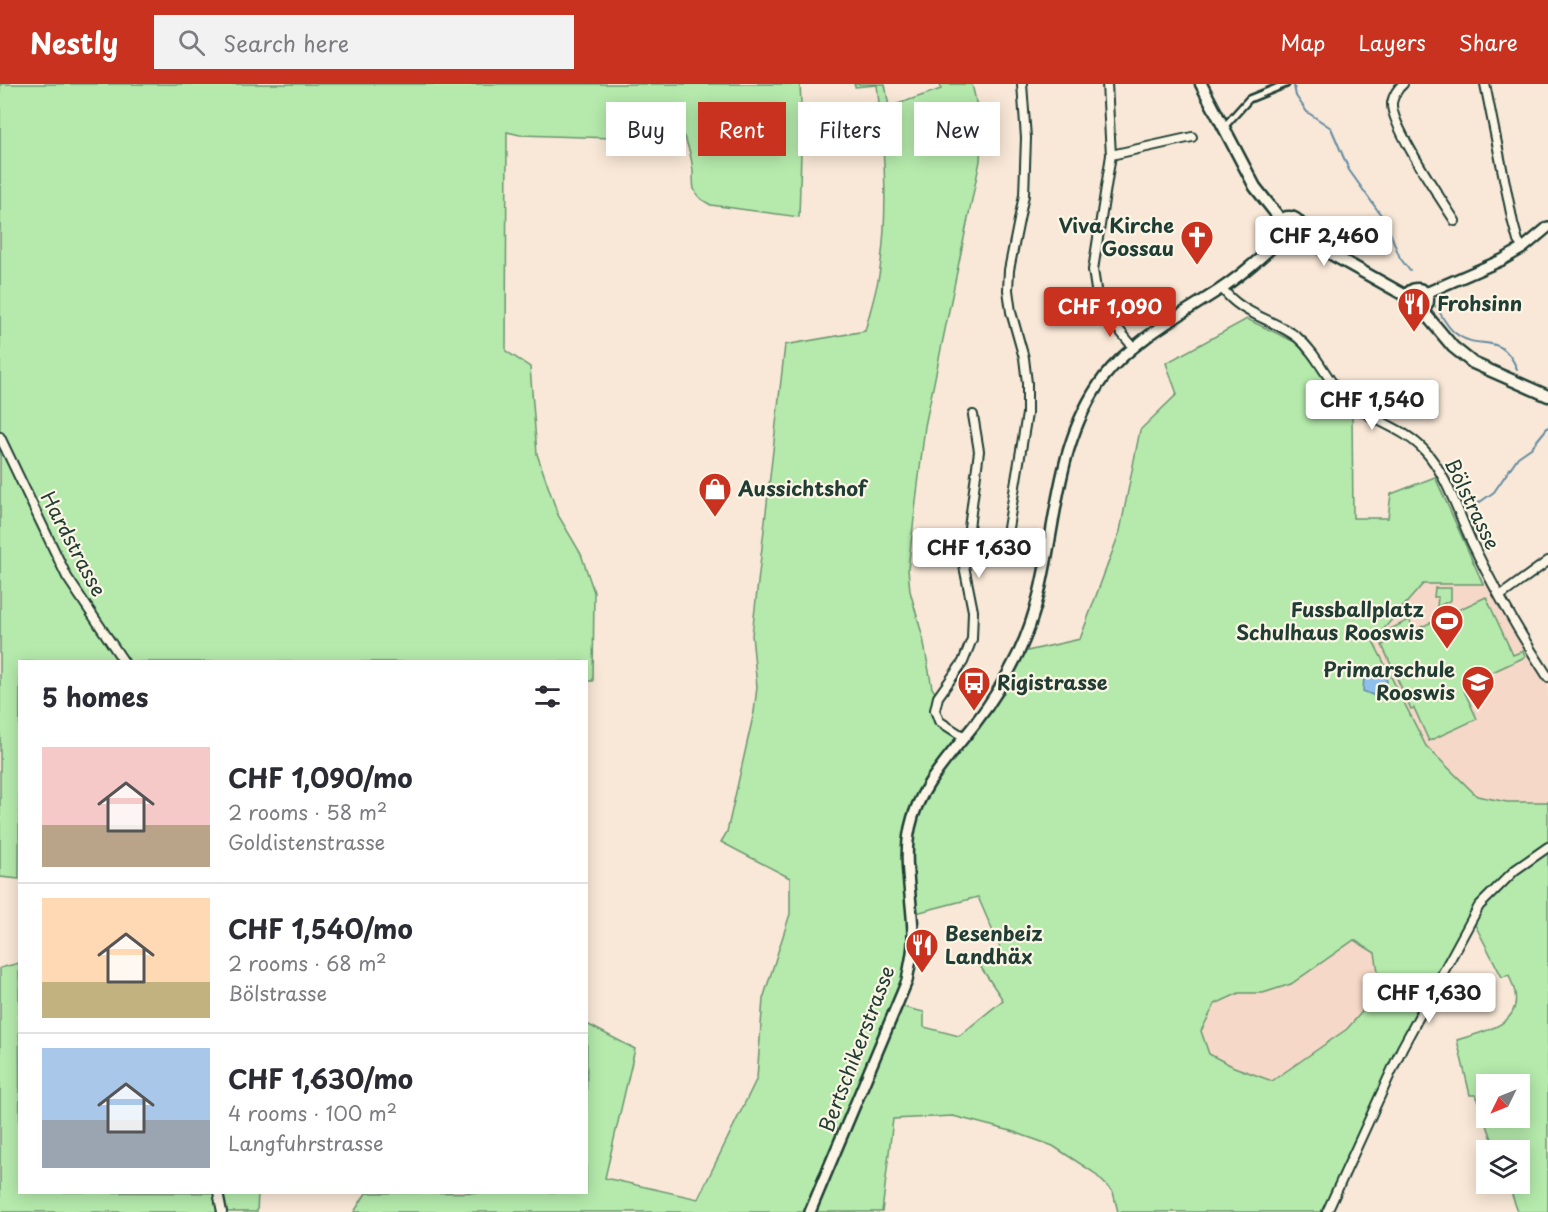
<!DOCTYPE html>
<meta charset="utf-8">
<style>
body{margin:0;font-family:"Playpen Sans",sans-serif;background:#f2f2f3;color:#2b2b33;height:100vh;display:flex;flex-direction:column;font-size:22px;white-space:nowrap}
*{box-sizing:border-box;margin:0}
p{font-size:20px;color:#7c7c81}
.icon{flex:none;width:33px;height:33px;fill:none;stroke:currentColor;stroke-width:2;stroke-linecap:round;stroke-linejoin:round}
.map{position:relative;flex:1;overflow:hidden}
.details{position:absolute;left:18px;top:576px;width:570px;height:534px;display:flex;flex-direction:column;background:#fff;border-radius:0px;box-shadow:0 3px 15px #0003}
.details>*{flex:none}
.guide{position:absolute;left:606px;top:18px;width:570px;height:54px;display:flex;gap:12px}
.needle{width:39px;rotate:227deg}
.fabs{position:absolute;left:1476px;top:990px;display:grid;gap:12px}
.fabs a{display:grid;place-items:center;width:54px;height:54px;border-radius:0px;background:#fff;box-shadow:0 3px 15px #0003;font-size:30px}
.price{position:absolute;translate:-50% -51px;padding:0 14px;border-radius:6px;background:#fff;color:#222;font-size:20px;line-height:39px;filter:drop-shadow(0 2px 3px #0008)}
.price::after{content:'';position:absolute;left:50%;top:36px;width:18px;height:14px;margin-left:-9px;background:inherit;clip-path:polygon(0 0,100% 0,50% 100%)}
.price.current{background:#c8321e;color:#fff}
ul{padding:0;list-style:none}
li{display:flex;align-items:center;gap:18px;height:150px;padding:0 24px}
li+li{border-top:2px solid #e1e1e2}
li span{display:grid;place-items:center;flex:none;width:168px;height:120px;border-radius:0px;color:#555}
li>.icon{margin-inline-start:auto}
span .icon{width:72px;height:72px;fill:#fffc;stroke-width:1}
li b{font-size:26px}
h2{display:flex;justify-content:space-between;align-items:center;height:72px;padding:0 24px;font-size:26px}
.chip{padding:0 21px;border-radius:0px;background:#fff;box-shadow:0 3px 15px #0003;font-size:21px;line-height:54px}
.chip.current{background:#c8321e;color:#fff}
header{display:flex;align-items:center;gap:36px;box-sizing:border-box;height:84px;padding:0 30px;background:#c8321e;color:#fff}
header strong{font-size:28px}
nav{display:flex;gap:33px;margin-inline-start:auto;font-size:21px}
.search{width:420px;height:54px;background:#f2f2f3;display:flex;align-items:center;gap:15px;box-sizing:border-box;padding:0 21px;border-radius:0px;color:#7c7c81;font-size:22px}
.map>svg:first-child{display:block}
.built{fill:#f5d8c7}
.green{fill:#b5eaac;stroke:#6a9470;stroke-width:1.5;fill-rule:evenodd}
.water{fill:#8fbfeb;stroke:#628ba2;stroke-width:1.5}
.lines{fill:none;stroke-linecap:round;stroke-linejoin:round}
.stream{stroke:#628ba2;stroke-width:2}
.pedestrian-casing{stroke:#1f3d34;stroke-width:10}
.minor-casing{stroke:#1f3d34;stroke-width:12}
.tertiary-casing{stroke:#1f3d34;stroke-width:14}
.secondary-casing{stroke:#1f3d34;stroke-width:15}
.pedestrian{stroke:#fcf5e5;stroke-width:5}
.minor{stroke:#fcf5e5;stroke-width:8}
.tertiary{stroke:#fcf5e5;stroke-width:9}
.secondary{stroke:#fcf5e5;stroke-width:10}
.labels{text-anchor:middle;stroke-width:4.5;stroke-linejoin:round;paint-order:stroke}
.poi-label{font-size:20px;font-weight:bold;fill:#1f3d34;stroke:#fcf5e5;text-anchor:start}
.street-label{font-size:20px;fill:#1f3d34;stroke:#fcf5e5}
</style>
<header>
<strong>Nestly</strong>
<div class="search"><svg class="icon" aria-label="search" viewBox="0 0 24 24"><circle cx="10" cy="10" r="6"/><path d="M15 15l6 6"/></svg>Search here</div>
<nav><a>Map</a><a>Layers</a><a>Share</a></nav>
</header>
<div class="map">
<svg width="1548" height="1128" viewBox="0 0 1548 1128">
<rect width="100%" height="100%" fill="#f9e8d7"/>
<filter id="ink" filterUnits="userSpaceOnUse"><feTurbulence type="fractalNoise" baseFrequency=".0167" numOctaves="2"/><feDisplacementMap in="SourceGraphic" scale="12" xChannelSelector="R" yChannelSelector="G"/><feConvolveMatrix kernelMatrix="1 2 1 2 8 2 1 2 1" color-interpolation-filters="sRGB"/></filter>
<g filter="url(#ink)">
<!-- built -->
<g class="built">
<polygon points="1423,500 1493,500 1548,593 1548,718 1507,718 1477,712 1426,662 1373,557"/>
<polygon points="1354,856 1375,869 1381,905 1347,945 1272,997 1234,983 1209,970 1201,947 1215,920 1239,909 1263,909 1291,900"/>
</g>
<!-- green -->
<g class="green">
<path d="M0,0H800L802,37L799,133L711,121C704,117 697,114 694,105C693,100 693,92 693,87C691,67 685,45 667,34C663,32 658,29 653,30C642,31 627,48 613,54L520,51L507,48L506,267L530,283L537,370L558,431L581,470L594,508L593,597H587L586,578H20L19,795L0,793Z"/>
<path d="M854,0H885L889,23L941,5L940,0H972C979,27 982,50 980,77L925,342L908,485L910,507L923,554L932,604L938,613L939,637L964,653L976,639L1014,570L1080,555L1120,447L1140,346L1177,310L1166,279L1247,235L1297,259L1352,328L1353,434H1388L1391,410L1435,393L1483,500H1423L1373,557L1426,662L1477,712L1507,718H1548V1128H1518L1508,1100H1520V1066H1496L1476,1011H1470L1457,956C1480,948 1521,943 1515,909C1514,903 1511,897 1509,891L1502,893L1475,841L1471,838L1402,964L1327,1128H1118L1113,1108L1093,1088L1053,1062L1011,1047L953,1032L893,1035L882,1128H354L366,1109L586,1108L587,940L635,965L605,1094L698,1115L757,994L763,915L790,830V794L721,758L727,748L754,628L757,603L752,551L785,261L865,247C870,227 877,206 880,185C889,124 884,61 877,1L855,3ZM978,813L1004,873L980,882L1003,916L959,952L924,943V928L898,922L913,859L912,830ZM1354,856L1375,869L1381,906L1347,945L1272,997L1234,983L1209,970L1201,947L1215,920L1239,909H1263L1291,900ZM1486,1000H1520V1034H1486Z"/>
<polygon points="1435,504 1451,504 1451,516 1437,523 1438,513 1434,513"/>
<polygon points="1486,513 1513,571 1523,567 1525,573 1462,602 1477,635 1429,657 1414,624 1411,625 1382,561"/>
<polygon points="1409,536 1413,543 1383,557 1381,554 1388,546"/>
<polygon points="19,879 20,1108 258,1109 257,1128 0,1128 0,884"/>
</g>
<!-- water -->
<polygon class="water" points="1373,586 1383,587 1387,597 1384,616 1363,607 1364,592"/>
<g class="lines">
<!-- stream -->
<g class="stream">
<polyline points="1294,2 1296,12 1307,28 1331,44 1349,86 1386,138 1400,174 1410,187"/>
<path d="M1436,222C1442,232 1446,242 1455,249C1480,269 1500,245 1517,285"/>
<polyline points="1473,423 1494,408 1518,373 1531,364 1548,343"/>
</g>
<!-- pedestrian casing -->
<g class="pedestrian-casing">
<polyline id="pedestrian" points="1224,43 1249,15 1286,0"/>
</g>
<!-- minor casing -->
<g class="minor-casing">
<g id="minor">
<polyline points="1107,0 1111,71 1093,186 1097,212 1105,229 1134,264"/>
<path d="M1403,0C1398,4 1393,12 1392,19C1390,41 1441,115 1455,137"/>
<polyline points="1485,0 1513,139 1518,157 1523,164"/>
<polyline points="1111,71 1192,53"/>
<path d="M1222,204C1240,230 1273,235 1297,253C1319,271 1327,299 1348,317C1371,337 1403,343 1424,366C1445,387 1459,431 1472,459C1494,505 1520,550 1548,593"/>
<polyline points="0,353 67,493 124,578"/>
<polyline points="1006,456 1027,330 1027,299 1024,274 1011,228 1008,206 1009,186 1024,111 1026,54 1022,0"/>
<polyline points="1500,512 1548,477"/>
<polyline points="964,653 939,637 935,626 938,613 963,578 972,555 973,527 964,482 979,367 973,331"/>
<polyline points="218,1108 222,1128"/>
<polyline points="1327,1128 1402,964 1479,822 1515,786 1548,763"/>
</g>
</g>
<!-- tertiary casing -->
<g class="tertiary-casing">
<g id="tertiary">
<polyline points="1426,209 1502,176 1523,164 1548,143"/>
<path d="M810,1128L907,897C909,884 913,870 913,857C914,820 902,781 910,744C918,704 950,672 974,641C991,619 1007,593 1019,568C1061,480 1044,373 1104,293C1132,257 1181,231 1219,206C1242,191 1262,173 1282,154"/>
</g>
</g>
<!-- secondary casing -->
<g class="secondary-casing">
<g id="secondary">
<polyline points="1201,0 1255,103 1281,136"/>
<circle cx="1289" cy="145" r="12"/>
<polyline points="1299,152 1406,212"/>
<circle cx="1417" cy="216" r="11"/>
<polyline points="1422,226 1453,263 1473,279 1548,312"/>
</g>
</g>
<!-- pedestrian -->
<use href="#pedestrian" class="pedestrian"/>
<!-- minor -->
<use href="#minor" class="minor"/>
<!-- tertiary -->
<use href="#tertiary" class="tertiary"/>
<!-- secondary -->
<use href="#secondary" class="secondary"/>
</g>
</g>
<!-- icons -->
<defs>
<g id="church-pin" transform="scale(1.725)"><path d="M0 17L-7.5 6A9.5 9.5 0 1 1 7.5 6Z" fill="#c8321e" stroke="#fcf5e5"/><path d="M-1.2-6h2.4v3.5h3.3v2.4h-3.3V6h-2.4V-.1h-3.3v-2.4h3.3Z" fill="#fff"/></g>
<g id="restaurant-pin" transform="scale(1.725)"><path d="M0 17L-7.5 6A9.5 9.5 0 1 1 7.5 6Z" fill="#c8321e" stroke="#fcf5e5"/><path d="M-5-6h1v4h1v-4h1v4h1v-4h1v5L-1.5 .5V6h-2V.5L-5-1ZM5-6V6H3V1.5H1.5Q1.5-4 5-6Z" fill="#fff"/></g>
<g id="shop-pin" transform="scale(1.725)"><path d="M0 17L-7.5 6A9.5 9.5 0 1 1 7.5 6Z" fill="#c8321e" stroke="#fcf5e5"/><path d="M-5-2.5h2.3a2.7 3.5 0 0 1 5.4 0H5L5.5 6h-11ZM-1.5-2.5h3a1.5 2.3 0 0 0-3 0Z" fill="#fff"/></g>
<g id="stadium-pin" transform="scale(1.725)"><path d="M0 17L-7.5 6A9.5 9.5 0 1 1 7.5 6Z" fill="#c8321e" stroke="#fcf5e5"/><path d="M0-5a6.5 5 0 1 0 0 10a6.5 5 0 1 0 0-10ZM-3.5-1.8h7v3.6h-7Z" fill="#fff"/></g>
<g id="school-pin" transform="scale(1.725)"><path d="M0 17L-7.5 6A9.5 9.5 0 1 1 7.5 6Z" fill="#c8321e" stroke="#fcf5e5"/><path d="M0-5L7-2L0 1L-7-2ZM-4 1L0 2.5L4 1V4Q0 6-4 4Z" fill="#fff"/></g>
<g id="bus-pin" transform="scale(1.725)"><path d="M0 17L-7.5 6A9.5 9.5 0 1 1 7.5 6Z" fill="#c8321e" stroke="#fcf5e5"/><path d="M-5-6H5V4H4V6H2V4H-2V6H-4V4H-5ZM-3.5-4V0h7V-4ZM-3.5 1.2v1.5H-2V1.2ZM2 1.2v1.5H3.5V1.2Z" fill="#fff"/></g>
</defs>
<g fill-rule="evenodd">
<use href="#church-pin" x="1197" y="153"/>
<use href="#restaurant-pin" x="1414" y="220"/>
<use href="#shop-pin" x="715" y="405"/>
<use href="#stadium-pin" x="1447" y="537"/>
<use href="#school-pin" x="1478" y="598"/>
<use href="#bus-pin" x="974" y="599"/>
<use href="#restaurant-pin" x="922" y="861"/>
</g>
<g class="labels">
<!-- poi labels -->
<g class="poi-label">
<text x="1174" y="149" text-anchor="end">Viva Kirche<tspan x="1174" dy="23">Gossau</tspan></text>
<text x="1437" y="227">Frohsinn</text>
<text x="738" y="412">Aussichtshof</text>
<text x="1424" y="533" text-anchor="end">Fussballplatz<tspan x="1424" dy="23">Schulhaus Rooswis</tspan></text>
<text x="1455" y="593" text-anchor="end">Primarschule<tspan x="1455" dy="23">Rooswis</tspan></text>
<text x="997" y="606">Rigistrasse</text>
<text x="945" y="857">Besenbeiz<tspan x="945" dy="23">Landhäx</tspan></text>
</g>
<!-- street labels -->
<g class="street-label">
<text transform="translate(1472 420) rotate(64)" y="7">Bölstrasse</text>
<text transform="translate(73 460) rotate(62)" y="7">Hardstrasse</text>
<text transform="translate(857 965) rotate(-69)" y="7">Bertschikerstrasse</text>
</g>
</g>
</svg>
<div class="fabs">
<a><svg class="needle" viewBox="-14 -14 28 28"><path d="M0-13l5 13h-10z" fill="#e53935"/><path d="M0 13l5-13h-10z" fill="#7c7c81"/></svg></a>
<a><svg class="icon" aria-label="layers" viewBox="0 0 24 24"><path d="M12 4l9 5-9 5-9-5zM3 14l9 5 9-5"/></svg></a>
</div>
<b class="price" style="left:1324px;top:183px">CHF 2,460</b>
<b class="price current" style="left:1110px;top:254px">CHF 1,090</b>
<b class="price" style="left:1372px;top:347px">CHF 1,540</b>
<b class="price" style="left:979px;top:495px">CHF 1,630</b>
<b class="price" style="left:1429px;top:940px">CHF 1,630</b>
<div class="guide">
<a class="chip">Buy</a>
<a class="chip current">Rent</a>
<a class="chip">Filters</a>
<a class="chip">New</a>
</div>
<section class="details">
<h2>5 homes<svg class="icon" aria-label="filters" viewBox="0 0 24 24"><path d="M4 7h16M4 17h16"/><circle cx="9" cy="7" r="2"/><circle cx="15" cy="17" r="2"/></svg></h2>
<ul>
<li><span style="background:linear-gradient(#f6c9c9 65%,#b9a48a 0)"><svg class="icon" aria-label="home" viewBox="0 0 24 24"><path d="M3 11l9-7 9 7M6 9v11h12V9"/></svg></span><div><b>CHF 1,090/mo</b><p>2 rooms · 58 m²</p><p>Goldistenstrasse</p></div></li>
<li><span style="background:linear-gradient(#ffd9b3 70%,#c2b280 0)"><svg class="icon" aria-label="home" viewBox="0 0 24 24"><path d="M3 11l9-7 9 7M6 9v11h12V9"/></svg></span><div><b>CHF 1,540/mo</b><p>2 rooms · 68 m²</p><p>Bölstrasse</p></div></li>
<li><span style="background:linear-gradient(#a9c7e8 60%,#9aa5b1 0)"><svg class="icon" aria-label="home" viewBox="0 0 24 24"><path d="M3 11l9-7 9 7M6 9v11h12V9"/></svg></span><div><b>CHF 1,630/mo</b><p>4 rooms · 100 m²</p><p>Langfuhrstrasse</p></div></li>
</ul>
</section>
</div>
